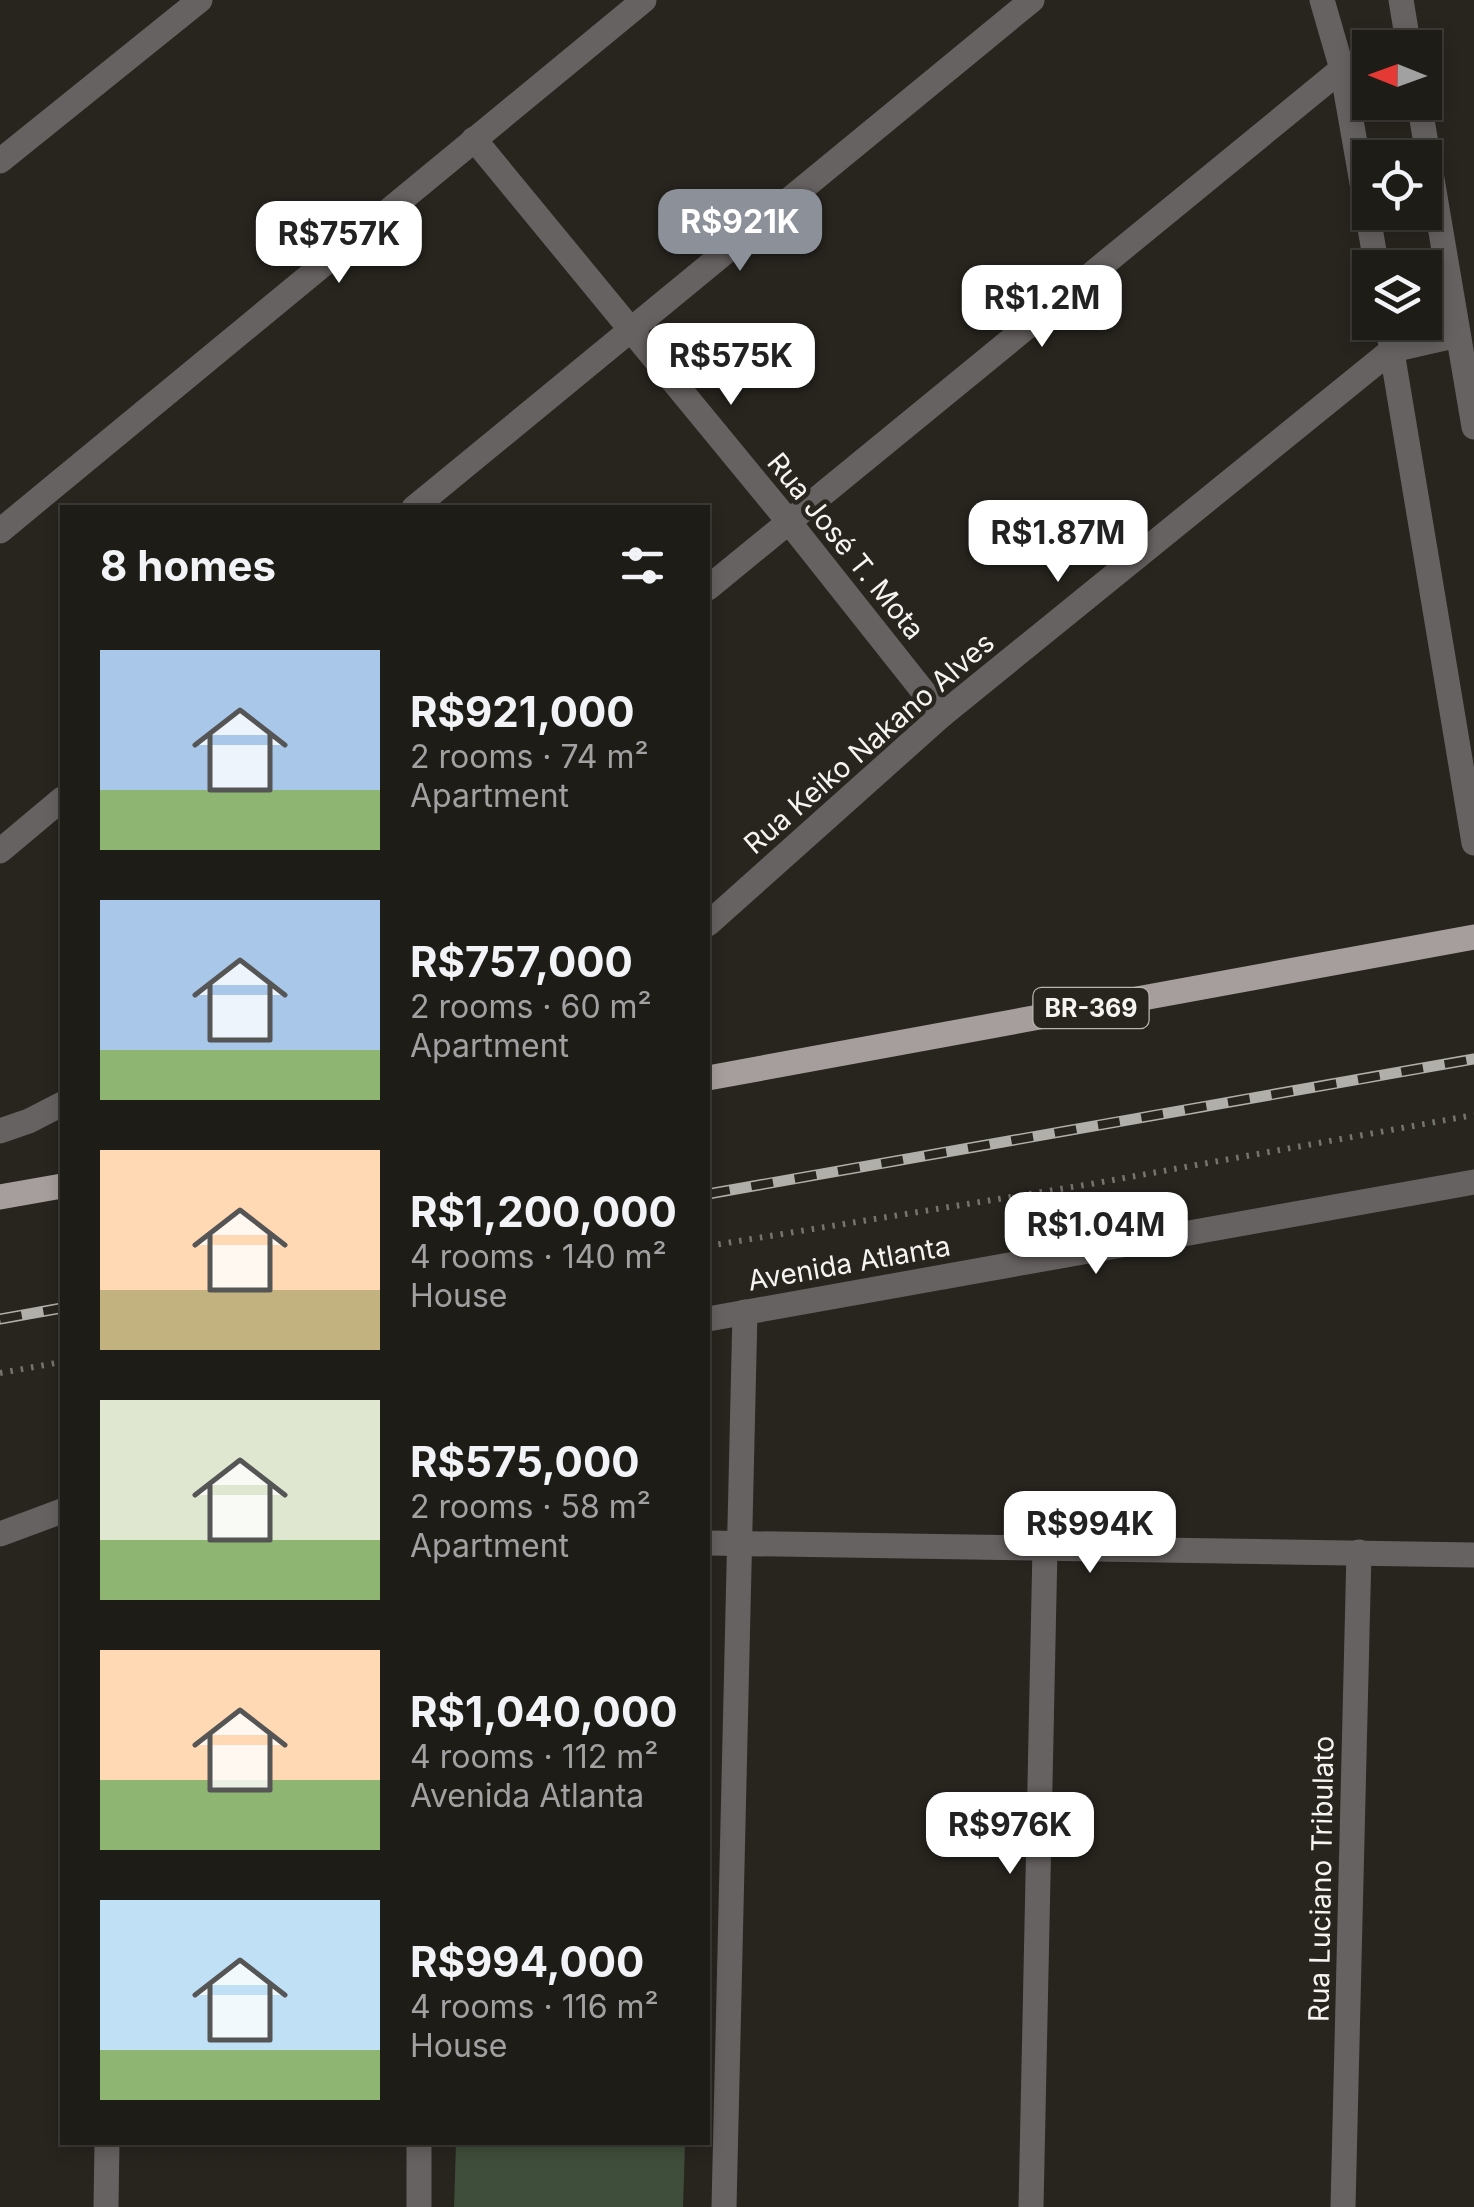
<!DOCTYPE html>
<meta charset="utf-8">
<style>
body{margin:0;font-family:Inter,sans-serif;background:#2b2924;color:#f1f3f6;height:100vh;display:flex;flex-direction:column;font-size:38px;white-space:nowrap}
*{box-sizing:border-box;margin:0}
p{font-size:32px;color:#a1a1a1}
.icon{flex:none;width:55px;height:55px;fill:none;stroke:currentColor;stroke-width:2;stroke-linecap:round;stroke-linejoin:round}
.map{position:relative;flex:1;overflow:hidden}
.sheet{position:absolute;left:60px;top:505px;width:650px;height:1640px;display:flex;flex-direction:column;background:#1e1c17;border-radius:0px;box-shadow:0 5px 15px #0003,0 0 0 2px #3c3a36}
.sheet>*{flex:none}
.needle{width:65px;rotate:271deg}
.tools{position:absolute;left:1352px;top:30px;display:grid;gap:20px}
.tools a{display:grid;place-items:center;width:90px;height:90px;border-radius:0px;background:#1e1c17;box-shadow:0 5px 15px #0003,0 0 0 2px #3c3a36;font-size:50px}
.price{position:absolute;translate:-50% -85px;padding:0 22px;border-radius:20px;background:#fff;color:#222;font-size:32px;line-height:65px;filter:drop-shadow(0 2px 5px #0008)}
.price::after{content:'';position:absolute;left:50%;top:60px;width:30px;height:22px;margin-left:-15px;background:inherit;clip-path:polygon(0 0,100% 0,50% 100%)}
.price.on{background:#8c9099;color:#fff}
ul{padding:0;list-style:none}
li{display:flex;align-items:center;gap:30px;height:250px;padding:0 40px}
li span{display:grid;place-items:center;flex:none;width:280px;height:200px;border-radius:0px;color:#555}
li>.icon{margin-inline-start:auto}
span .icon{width:120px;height:120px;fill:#fffc;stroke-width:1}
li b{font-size:42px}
h2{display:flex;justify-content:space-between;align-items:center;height:120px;padding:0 40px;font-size:42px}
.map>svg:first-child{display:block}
.green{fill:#3f4e3a}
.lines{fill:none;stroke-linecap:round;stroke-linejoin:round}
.path{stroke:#76746e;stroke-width:6;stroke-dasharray:2.5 8;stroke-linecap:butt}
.minor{stroke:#666261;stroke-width:25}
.major{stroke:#a69e9c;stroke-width:25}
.rail-casing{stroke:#b1afaa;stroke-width:11}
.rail{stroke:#28251f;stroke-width:8;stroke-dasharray:22;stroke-linecap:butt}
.labels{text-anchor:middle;stroke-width:9;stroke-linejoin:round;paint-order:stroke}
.shield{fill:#28251f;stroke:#b8b6b1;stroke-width:2.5}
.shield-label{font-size:25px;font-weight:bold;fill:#f6f4f0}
.street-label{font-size:28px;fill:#f6f4f0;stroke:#28251f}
</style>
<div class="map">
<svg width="1474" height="2207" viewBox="0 0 1474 2207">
<rect width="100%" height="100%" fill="#28251f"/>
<!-- green -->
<polygon class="green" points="456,2143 685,2143 683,2207 454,2207"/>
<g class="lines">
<!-- path -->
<g class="path">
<polyline points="708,1246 1091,1184 1474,1115"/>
<polyline points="0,1373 62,1362"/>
</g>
<!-- minor -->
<g class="minor">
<polyline points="1322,0 1342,69 1377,268"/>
<polyline points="1401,0 1409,48"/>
<polyline points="1419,102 1474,427"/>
<polyline points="474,139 789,522 942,715"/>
<polyline points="0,161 200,0"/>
<polyline points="1387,322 1474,843"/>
<polyline points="414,508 1032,0"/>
<polyline points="0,531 644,0"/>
<polyline points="708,588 1342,69"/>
<polyline points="0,851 62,799"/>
<polyline points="708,924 942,715 1392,350 1458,335"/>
<polyline points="0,1131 29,1121 62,1104"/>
<polyline points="708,1319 1474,1182"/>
<polyline points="0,1534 62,1511"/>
<polyline points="708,1543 1474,1555"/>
<polyline points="106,2207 107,2142"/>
<polyline points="419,2207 419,2142"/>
<polyline points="724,2207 745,1312"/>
<polyline points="1031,2207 1045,1548"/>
<polyline points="1343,2207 1359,1552"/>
</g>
<!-- major -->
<g class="major">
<polyline points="708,1078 1474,937"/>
<polyline points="0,1197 62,1186"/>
</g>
<!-- rail casing -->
<g class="rail-casing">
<g id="rail">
<polyline points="708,1194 1474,1059"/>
<polyline points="0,1319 62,1308"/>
</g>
</g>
<!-- rail -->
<use href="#rail" class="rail"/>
</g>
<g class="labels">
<!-- shield labels -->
<rect class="shield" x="1033.5" y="988" width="115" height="40" rx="8"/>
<g class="shield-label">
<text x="1091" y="1017">BR-369</text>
</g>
<!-- street labels -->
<g class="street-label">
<text transform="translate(846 546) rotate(51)" y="10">Rua José T. Mota</text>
<text transform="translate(869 743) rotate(-41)" y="10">Rua Keiko Nakano Alves</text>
<text transform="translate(849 1263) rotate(-10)" y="10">Avenida Atlanta</text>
<text transform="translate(1321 1879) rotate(-89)" y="10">Rua Luciano Tribulato</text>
</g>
</g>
</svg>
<div class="tools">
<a><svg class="needle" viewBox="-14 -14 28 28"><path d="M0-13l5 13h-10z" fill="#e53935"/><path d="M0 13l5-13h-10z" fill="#a1a1a1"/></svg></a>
<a><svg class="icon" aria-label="locate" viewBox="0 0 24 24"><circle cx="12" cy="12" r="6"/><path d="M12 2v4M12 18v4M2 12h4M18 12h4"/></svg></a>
<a><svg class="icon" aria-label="layers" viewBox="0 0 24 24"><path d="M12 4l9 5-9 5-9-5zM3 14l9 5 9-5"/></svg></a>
</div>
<b class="price on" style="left:740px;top:274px">R$921K</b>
<b class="price" style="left:339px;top:286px">R$757K</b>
<b class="price" style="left:1042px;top:350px">R$1.2M</b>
<b class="price" style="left:731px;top:408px">R$575K</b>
<b class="price" style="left:1058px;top:585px">R$1.87M</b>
<b class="price" style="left:1096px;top:1277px">R$1.04M</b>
<b class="price" style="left:1090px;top:1576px">R$994K</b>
<b class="price" style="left:1010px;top:1877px">R$976K</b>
<section class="sheet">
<h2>8 homes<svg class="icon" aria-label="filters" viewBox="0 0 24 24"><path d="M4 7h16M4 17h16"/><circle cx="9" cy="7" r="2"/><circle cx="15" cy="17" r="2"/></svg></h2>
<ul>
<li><span style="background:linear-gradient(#a9c7e8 70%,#8fb573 0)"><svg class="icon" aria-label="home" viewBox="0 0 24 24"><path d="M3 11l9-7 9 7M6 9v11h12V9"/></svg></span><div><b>R$921,000</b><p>2 rooms · 74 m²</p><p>Apartment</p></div></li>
<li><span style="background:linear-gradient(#a9c7e8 75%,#8fb573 0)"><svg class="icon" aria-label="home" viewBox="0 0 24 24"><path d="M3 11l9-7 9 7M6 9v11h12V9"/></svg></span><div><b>R$757,000</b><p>2 rooms · 60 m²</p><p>Apartment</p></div></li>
<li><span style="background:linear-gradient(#ffd9b3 70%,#c2b280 0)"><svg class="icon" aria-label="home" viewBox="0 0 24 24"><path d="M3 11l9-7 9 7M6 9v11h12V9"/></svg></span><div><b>R$1,200,000</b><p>4 rooms · 140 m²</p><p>House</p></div></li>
<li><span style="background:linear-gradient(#dfe7d0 70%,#8fb573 0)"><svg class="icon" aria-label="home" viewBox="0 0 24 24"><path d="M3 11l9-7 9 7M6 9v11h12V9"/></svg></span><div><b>R$575,000</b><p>2 rooms · 58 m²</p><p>Apartment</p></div></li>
<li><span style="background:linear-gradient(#ffd9b3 65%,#8fb573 0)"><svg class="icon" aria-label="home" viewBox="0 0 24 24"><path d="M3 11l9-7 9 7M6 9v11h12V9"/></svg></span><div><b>R$1,040,000</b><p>4 rooms · 112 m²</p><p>Avenida Atlanta</p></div></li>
<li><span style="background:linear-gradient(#bfe0f5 75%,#8fb573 0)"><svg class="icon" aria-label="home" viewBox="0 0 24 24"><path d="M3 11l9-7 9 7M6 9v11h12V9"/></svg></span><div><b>R$994,000</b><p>4 rooms · 116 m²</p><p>House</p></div></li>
</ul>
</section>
</div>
